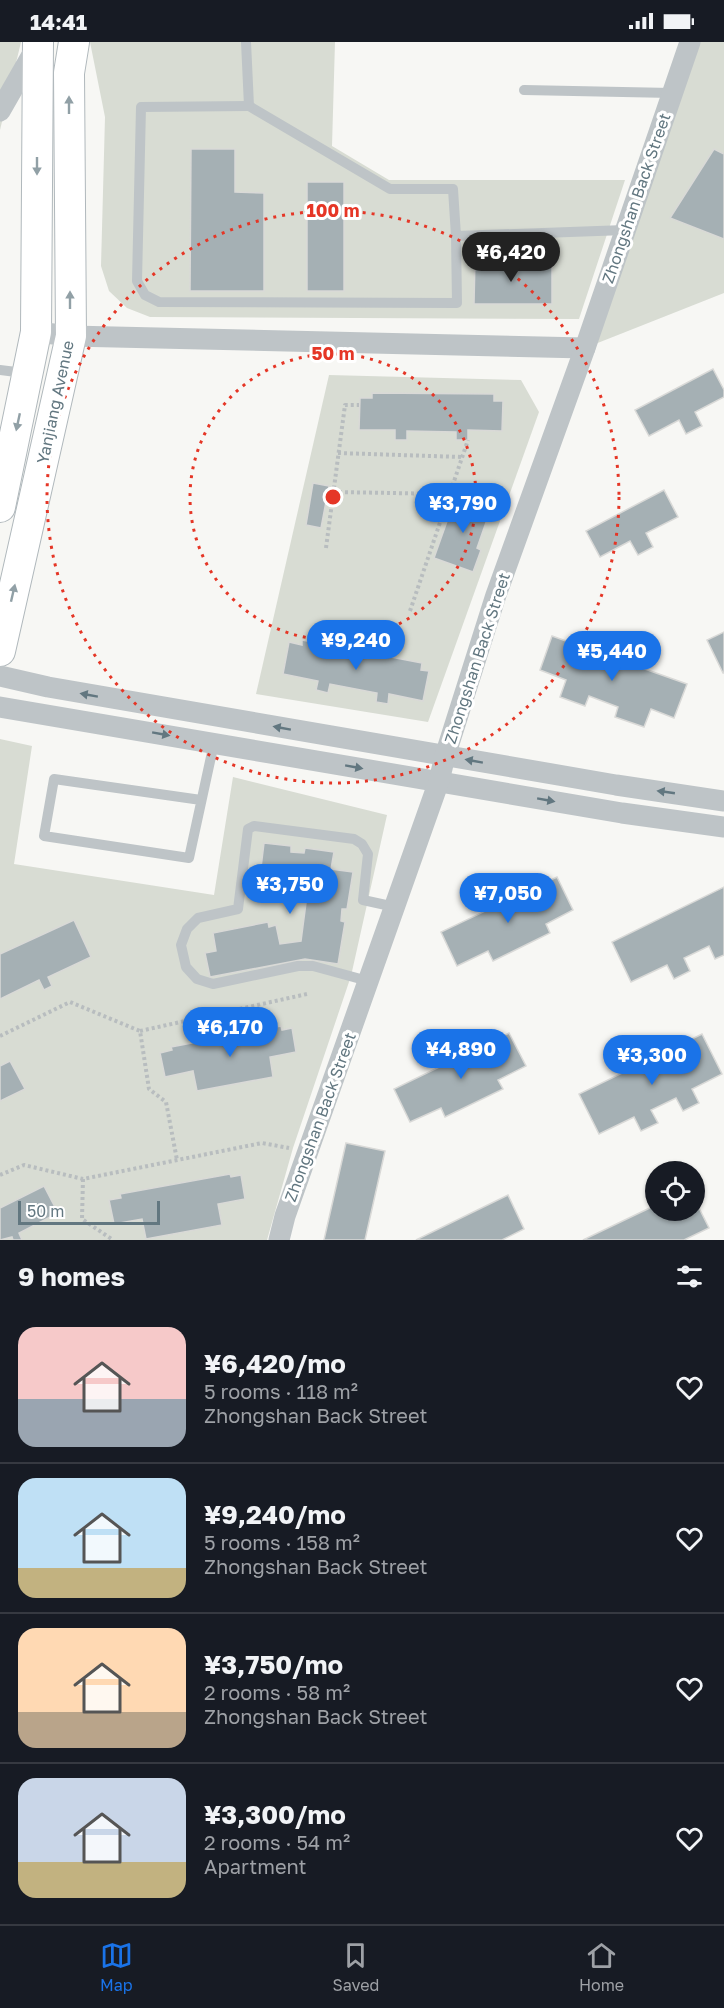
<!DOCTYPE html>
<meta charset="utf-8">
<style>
body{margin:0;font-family:"Golos Text",sans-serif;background:#20242c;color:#f1f3f6;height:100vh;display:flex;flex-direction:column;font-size:22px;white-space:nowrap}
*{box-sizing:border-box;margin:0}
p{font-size:20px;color:#9ea1a6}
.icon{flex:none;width:33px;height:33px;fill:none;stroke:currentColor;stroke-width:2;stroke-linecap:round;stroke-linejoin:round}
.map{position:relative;height:1198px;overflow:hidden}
.panel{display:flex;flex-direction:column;background:#171b24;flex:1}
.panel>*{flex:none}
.buttons{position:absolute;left:645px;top:1119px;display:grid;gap:12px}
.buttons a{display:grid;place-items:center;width:60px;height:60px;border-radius:50%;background:#171b24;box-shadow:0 2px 4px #0004;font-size:30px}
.scale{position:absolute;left:18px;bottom:15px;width:142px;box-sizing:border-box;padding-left:6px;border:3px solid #627780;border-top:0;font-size:16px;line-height:21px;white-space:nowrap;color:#627780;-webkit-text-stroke:4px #fff;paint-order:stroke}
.price{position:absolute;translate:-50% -51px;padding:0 14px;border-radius:21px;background:#1a73e8;color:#fff;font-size:20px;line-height:39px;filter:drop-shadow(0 2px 3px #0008)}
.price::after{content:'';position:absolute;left:50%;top:36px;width:18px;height:14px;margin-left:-9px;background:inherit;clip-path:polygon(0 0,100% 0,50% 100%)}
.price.current{background:#222;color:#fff}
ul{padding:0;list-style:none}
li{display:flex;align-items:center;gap:18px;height:150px;padding:0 18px}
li+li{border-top:2px solid #363941}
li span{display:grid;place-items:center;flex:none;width:168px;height:120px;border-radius:18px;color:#555}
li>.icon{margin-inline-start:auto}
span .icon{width:72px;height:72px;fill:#fffc;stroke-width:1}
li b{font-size:26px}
h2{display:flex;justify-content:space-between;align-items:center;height:72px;padding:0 18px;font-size:26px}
.status{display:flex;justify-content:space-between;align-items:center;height:42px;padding:0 30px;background:#171b24;direction:ltr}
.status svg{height:16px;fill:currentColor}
.dock{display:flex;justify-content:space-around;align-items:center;height:84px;border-top:2px solid #363941;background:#171b24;font-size:16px;color:#9ea1a6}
.dock a{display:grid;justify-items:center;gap:3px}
.dock .current{color:#1a73e8}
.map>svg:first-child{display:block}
.green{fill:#d8dcd3}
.building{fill:#a5b0b4;stroke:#d9d9d7;stroke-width:1.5}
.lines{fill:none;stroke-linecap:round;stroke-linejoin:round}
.secondary-casing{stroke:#b0b8bc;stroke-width:32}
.path{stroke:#b8bdbf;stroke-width:4;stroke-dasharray:3 3;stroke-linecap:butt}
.lane{stroke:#bec4c7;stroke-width:10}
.street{stroke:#bec4c7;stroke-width:21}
.secondary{stroke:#fff;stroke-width:30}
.oneway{fill:#91a0a6}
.oneway2{fill:#627780}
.ring{fill:none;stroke:#e53626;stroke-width:3;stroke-dasharray:3 6}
.labels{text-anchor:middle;stroke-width:6;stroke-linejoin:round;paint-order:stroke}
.street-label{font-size:16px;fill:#627780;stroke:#fff}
.centre{fill:#e53626;stroke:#fff;stroke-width:3}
.ring-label{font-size:18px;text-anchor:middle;font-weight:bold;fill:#e53626;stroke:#fff;stroke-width:6;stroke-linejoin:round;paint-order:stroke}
</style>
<div class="status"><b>14:41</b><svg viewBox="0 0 49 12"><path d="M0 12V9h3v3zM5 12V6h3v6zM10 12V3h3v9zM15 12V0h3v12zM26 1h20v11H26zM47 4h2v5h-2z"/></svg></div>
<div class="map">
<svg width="724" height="1198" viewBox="0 0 724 1198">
<rect width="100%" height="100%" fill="#f7f7f4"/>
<!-- green -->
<g class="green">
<polygon points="0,0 21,0 0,88"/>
<polygon points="90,0 335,0 332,104 389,138 625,138 579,277 150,275 127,266 109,249 101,224 105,75"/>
<polygon points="690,0 724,0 724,251 585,306"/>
<polygon points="329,333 521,338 539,370 428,680 256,652"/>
<polygon points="0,697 32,704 14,822 214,853 233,735 387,773 351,934 293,1106 267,1198 0,1198"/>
</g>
<!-- building -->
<g class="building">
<polygon points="191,107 235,107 235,150 264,151 264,249 190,249"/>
<polygon points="714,107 724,112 724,197 670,176"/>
<rect x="307" y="140" width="37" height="109"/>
<polygon points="507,214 514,216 519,225 552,225 552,262 474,262 475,216"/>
<polygon points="713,327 724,348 724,355 695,370 702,384 686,392 679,378 649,394 635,368"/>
<polygon points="372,351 494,352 494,359 503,359 502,389 468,388 468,398 456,398 456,390 407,389 407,398 395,398 395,388 359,388 360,356 372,356"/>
<polygon points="313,441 329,444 321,486 306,483"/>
<polygon points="664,448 678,475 646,491 653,505 638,513 630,499 600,515 586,489"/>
<polygon points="457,451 478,459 476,464 490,469 477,506 481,508 473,530 434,516"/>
<polygon points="724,590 724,631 723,631 707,598"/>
<polygon points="552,594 687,642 674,676 651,667 644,685 615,675 618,665 589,654 585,664 560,655 566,638 540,628"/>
<polygon points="302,598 422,621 421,628 429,629 423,659 389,652 388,662 376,660 377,651 330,642 328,651 316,648 318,639 283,632 289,600 302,603"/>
<polygon points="264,801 291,804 291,810 304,811 305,806 334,810 331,827 353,830 347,867 342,867 341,879 345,880 338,922 305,917 210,935 205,911 216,909 213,891 268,880 269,885 276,883 280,902 301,899 306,861 293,859 289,846 259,842"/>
<polygon points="557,835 573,868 546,882 550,891 493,919 488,909 457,924 441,890"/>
<polygon points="724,845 724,913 715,917 709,904 684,916 690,929 674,937 667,923 631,940 612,900"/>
<polygon points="74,878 91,915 48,935 52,944 44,948 39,938 0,957 0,912"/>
<polygon points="281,984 282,988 292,986 296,1010 270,1015 273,1035 197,1049 193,1029 165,1035 160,1011 172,1008 171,1005"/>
<polygon points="509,991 526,1024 498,1038 503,1047 445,1075 441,1066 410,1080 394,1047"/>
<polygon points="702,992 722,1032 692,1047 699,1061 683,1069 676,1056 651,1068 658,1081 641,1089 634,1075 599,1092 579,1052"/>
<polygon points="10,1019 25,1047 0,1059 0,1024"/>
<polygon points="346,1101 385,1109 365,1198 324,1198"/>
<polygon points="230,1132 231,1135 241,1133 245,1157 218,1162 222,1183 146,1197 142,1177 114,1182 109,1158 121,1156 120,1152"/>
<polygon points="44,1144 58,1171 19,1191 22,1198 13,1198 12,1195 0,1198 0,1166"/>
<polygon points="508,1153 524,1187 502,1198 416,1198"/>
<polygon points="694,1156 709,1186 684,1198 583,1198 656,1163 656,1168 694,1168"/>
</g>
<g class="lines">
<!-- secondary casing -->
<g class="secondary-casing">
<g id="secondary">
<polyline points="0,465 36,290 38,0"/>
<polyline points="0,609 71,294 69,31 74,0"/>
</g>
</g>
<!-- path -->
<g class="path">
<polyline points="338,411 462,415"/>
<polyline points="333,450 450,452"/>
<polyline points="326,506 345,363 359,363"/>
<polyline points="410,569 468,398"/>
<polyline points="140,989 307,952"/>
<polyline points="0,994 70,960 140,989 149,1047 166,1060 177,1118"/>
<polyline points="0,1133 24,1123 83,1137 262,1101 289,1106"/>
<polyline points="83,1137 82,1177 113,1198"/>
</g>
<!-- lane -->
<g class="lane">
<polyline points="246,0 249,64 390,147 453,147 456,194 625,188"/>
<polyline points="524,48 672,51"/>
<polyline points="249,64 141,65 137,239 145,253 159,260 457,261 456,194"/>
<polyline points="0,328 24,331"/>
<polyline points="201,758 54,737 44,794 189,816 214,701"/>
<polyline points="368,939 313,924 298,924 213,942 197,937 186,925 181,903 187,887 198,876 238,867 248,787 254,784 354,797 362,802 368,812 363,858 395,865"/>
</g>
<!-- street -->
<g class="street">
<polyline points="0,69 36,6"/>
<polyline points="36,290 71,294 585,306"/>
<polyline points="0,634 48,645 616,743 724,759"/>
<polyline points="0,665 622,771 724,785"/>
<polyline points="279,1198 285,1174 439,739 445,714 496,553 585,306 690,0"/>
</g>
<!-- secondary -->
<use href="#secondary" class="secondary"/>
</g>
<!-- one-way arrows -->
<defs><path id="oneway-solid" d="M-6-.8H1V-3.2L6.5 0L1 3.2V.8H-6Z" transform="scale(1.5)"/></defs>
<g class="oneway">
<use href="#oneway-solid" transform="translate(69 63) rotate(-90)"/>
<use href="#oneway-solid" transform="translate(37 124) rotate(90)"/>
<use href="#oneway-solid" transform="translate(70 258) rotate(-90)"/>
<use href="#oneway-solid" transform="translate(18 380) rotate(102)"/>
<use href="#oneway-solid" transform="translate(13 551) rotate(-77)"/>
</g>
<g class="oneway2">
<use href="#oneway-solid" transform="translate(89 653) rotate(-170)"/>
<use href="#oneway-solid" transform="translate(282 686) rotate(-170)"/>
<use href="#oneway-solid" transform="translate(161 692) rotate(10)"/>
<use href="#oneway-solid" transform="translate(474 719) rotate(-170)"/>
<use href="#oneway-solid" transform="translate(354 725) rotate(10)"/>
<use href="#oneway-solid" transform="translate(666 750) rotate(-172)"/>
<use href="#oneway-solid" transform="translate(546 758) rotate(10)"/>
</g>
<!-- distance rings -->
<g class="ring">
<circle cx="333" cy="455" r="143"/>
<circle cx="333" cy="455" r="286"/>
</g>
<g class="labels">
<!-- street labels -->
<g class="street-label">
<text transform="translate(636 156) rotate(-71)" y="6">Zhongshan Back Street</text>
<text transform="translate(55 360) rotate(-78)" y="6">Yanjiang Avenue</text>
<text transform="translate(477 616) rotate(-72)" y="6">Zhongshan Back Street</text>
<text transform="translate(320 1075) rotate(-70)" y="6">Zhongshan Back Street</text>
</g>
</g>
<circle cx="333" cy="455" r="9" class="centre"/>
<g class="ring-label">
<text x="333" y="175">100 m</text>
<text x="333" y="318">50 m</text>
</g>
</svg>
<div class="buttons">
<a><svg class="icon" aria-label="locate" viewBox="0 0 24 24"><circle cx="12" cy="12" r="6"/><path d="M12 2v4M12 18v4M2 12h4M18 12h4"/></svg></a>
</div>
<div class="scale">50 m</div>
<b class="price current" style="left:511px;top:241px">¥6,420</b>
<b class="price" style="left:463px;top:492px">¥3,790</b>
<b class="price" style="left:356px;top:629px">¥9,240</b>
<b class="price" style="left:612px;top:640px">¥5,440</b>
<b class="price" style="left:290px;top:873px">¥3,750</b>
<b class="price" style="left:508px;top:882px">¥7,050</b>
<b class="price" style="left:230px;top:1016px">¥6,170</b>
<b class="price" style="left:461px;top:1038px">¥4,890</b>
<b class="price" style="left:652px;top:1044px">¥3,300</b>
</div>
<section class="panel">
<h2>9 homes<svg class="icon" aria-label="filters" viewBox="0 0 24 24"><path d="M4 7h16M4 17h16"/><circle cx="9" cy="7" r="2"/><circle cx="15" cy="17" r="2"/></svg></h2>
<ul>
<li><span style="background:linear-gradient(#f6c9c9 60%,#9aa5b1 0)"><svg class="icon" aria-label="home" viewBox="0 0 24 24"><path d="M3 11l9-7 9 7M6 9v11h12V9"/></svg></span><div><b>¥6,420/mo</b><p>5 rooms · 118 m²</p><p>Zhongshan Back Street</p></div><svg class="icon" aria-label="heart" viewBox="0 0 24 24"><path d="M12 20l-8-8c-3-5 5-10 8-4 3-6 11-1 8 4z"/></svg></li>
<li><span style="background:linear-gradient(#bfe0f5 75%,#c2b280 0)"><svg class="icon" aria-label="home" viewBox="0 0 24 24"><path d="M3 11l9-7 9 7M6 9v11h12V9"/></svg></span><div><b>¥9,240/mo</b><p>5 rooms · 158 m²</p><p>Zhongshan Back Street</p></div><svg class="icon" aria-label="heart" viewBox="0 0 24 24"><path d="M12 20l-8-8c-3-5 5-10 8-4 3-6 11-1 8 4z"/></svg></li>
<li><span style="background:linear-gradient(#ffd9b3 70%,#b9a48a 0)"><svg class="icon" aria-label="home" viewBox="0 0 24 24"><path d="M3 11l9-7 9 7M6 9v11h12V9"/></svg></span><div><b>¥3,750/mo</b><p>2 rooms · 58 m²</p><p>Zhongshan Back Street</p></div><svg class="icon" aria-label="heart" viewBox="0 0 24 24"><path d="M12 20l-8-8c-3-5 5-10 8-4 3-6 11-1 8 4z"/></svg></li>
<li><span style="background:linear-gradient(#c9d6e8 70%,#c2b280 0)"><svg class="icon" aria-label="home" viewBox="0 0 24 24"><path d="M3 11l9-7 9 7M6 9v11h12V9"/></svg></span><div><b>¥3,300/mo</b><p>2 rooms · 54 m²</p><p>Apartment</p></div><svg class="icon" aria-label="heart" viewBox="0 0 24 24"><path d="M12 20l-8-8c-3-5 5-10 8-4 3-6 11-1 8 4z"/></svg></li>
</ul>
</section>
<nav class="dock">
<a class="current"><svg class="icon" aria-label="map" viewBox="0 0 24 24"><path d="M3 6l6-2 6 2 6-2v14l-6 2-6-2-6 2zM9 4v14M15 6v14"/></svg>Map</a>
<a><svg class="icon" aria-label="saved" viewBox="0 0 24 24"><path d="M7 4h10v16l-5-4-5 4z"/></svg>Saved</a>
<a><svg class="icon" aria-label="home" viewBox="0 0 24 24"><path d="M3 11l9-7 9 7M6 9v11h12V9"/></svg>Home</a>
</nav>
